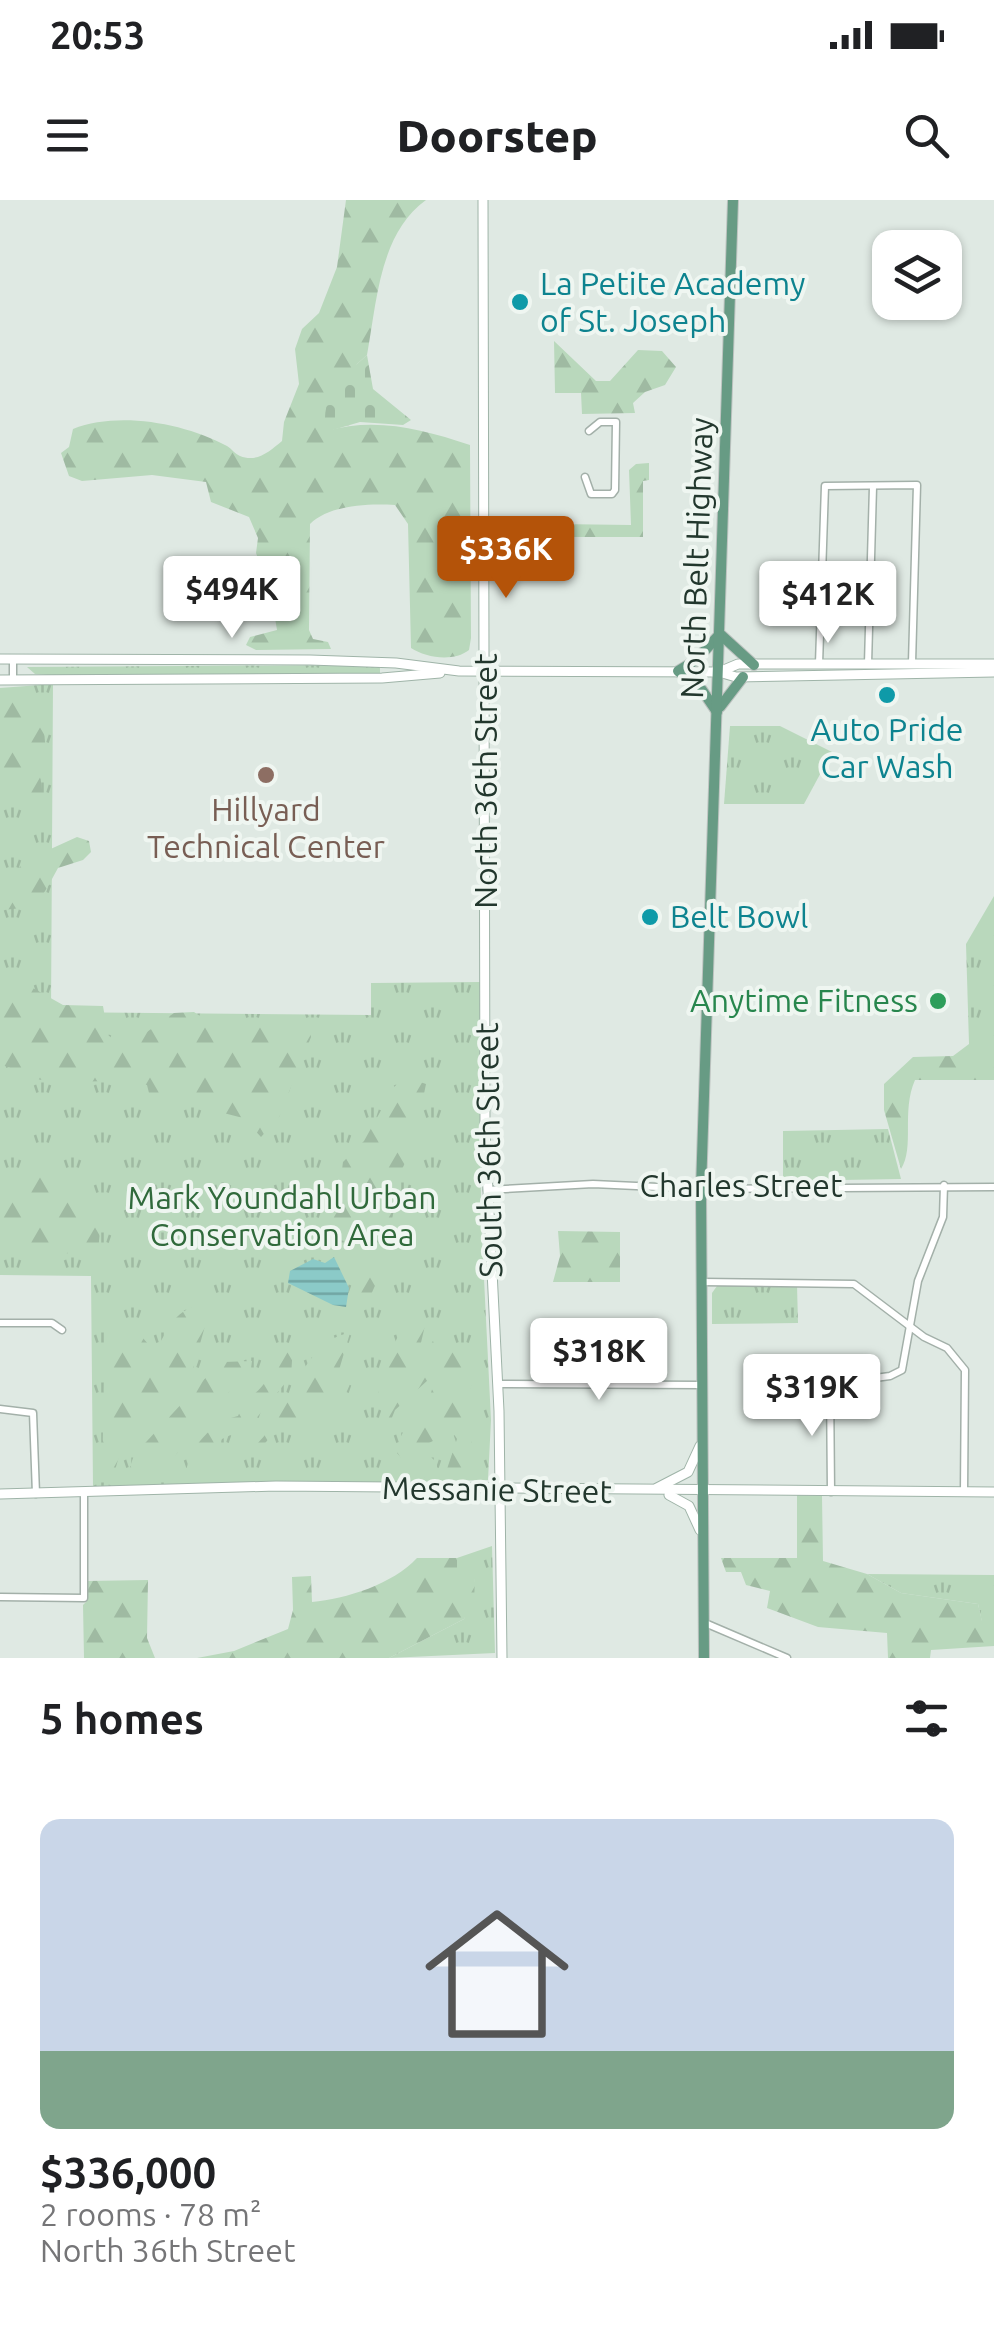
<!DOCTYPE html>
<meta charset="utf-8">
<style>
body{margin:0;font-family:Ubuntu,sans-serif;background:#f2f2f2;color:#202124;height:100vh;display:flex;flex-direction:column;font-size:38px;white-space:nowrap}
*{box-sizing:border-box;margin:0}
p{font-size:32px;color:#757577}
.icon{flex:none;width:55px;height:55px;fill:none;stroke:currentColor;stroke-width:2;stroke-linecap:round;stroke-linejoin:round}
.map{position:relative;height:1458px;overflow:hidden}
.drawer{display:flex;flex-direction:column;background:#fff;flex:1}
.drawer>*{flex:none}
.tools{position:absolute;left:872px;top:30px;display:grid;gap:20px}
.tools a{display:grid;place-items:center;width:90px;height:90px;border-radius:20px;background:#fff;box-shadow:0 2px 8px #0004;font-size:50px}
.price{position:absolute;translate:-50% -85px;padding:0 22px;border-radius:10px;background:#fff;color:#222;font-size:32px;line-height:65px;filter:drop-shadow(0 2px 5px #0008)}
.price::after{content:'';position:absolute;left:50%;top:60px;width:30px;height:22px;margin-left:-15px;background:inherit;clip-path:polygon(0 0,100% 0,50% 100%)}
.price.current{background:#b45309;color:#fff}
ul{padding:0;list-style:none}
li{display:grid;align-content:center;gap:20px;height:530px;padding:0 40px}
li span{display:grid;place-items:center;height:310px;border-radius:20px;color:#555}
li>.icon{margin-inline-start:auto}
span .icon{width:180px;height:180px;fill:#fffc;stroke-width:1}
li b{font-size:42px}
h2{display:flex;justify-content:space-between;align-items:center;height:120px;padding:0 40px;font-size:42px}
.status{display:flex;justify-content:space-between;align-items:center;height:70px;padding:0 50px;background:#fff;direction:ltr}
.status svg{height:28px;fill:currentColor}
header{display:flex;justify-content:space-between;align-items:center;height:130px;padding:0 40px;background:#fff;font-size:45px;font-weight:800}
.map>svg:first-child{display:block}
.grass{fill:url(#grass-tufts)}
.forest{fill:url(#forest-firs)}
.cemetery{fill:url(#cemetery-stones)}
.water{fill:url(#water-rules)}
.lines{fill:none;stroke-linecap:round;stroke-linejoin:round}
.street-casing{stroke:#a3b0a9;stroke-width:9}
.secondary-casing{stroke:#9fb4a8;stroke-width:11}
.primary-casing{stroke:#bdc3c0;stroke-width:12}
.street{stroke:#fff;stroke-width:6}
.secondary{stroke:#fff;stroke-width:9}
.primary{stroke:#679b84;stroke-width:10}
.culture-dot{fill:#0f9aa8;stroke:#eff6f1;stroke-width:4}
.education-dot{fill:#8d6e63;stroke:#eff6f1;stroke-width:4}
.leisure-dot{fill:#2e9e5b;stroke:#eff6f1;stroke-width:4}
.labels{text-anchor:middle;stroke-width:8;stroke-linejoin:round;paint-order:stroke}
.culture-label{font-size:32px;fill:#0d838f;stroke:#eff6f1;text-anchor:start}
.street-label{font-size:32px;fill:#22372d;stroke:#eff6f1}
.education-label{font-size:32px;fill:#785e54;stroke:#eff6f1}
.leisure-label{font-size:32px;fill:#27864d;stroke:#eff6f1;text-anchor:end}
.park-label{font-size:32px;fill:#306a3b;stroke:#eff6f1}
</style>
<div class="status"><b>20:53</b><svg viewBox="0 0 49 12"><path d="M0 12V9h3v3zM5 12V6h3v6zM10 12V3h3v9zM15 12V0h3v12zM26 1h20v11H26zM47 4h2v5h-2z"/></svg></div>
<header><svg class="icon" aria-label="menu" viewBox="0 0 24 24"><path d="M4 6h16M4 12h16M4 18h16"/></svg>Doorstep<svg class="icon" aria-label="search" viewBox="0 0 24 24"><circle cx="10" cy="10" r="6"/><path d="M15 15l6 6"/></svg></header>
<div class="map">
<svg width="994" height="1458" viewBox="0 0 994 1458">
<defs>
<pattern id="grass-tufts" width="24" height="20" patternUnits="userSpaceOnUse" patternTransform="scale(2.5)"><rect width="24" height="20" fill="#b9d8bc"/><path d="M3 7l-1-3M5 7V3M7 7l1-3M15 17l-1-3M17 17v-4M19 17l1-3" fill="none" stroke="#9fbaa2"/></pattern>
<pattern id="forest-firs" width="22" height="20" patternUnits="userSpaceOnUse" patternTransform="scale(2.5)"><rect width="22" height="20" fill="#b9d8bc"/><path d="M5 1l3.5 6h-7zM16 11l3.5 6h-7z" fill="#9fbaa2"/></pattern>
<pattern id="cemetery-stones" width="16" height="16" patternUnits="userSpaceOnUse" patternTransform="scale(2.5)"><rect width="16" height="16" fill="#b9d8bc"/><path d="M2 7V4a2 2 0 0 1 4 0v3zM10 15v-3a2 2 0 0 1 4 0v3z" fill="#9fbaa2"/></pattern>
<pattern id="water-rules" width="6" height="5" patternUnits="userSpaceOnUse" patternTransform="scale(2.5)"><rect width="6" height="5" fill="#8bcac8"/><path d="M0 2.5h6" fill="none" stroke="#71a5a3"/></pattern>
</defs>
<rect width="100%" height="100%" fill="#dfe9e3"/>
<!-- grass -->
<g class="grass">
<polygon points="359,465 380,466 380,474 60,476 35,474 27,467"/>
<polygon points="53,484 51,812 371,815 371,783 480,782 481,1018 491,1220 488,1280 93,1288 91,1076 0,1075 0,488"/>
<polygon points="730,526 780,526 832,552 804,604 724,604"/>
<polygon points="994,696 994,844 969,844 966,744"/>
<polygon points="888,929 901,979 783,981 783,931"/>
<polygon points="797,1085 798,1123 712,1124 712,1093 717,1086"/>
<polygon points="492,1346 495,1453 389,1458 464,1419 475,1379 457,1379 457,1358"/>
<polygon points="867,1374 994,1375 994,1422 982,1422 978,1404 901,1393"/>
</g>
<!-- forest -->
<g class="forest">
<path d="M346,0H426C379,34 377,102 367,155L357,164L326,231C376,217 421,229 470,245L471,438L469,450C454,462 426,458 411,448L408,324L395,305C369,303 329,305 310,324L309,430L313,439L328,442L331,449L256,450L246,445L250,437L277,430L271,394L256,353L258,338L249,317L211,302L206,282L152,275L82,281L69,276L61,253L69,247L73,229C118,211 184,223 227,246C232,249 235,254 240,256C257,263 270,251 282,241L284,222L299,184L295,149L302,129L319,113L337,67Z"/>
<polygon points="554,141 596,181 610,181 638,150 662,151 676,167 665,185 645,192 633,203 635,213 582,214 581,193 555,193"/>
<polygon points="649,263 649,280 643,281 643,337 557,337 557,324 631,325 629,270 636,264"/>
<polygon points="0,497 42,506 46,554 39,566 44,606 38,611 11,598 3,585 8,571 0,565"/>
<path d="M77,637L89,641L91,652L83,660L58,668C41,699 40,708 0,710V682L33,657Z"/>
<path d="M8,774L63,805L103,806L108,835L124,848L174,813L194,812L206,820L296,821L308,824L311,837L279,917L261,937L243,918L212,910L210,902L189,904L149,893L147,885C110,875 64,888 29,877C18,874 12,866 0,865V776Z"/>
<path d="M969,844H994V880H915C901,912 915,947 901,969L884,910V884L913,857L953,856Z"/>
<path d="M405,877L426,884L413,947L402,969L382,1070L361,1117L360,1066L365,1049C354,1039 339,1044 325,1033L338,1000L343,962L364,941L394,887Z"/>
<path d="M0,969L51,971L71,979L101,1022L97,1059H86L79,1052C59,1052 44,1064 25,1062L17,1047L0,1037Z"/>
<polygon points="558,1031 620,1032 620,1082 553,1082 560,1056"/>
<path d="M205,1103L210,1108L193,1169L157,1213L135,1221L126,1231L114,1274L102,1275L105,1133L136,1130L155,1152C169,1127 175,1109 205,1103Z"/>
<path d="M417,1112L426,1121L420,1147L430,1146L444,1122L452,1127L450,1145L473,1173L468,1209L475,1219L469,1259L462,1274L446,1272L457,1239L452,1231L429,1243L427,1253L437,1263V1273L420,1279L397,1253C401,1217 425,1219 433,1186L428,1180L395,1210L387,1230L383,1226L377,1181L406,1119Z"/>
<path d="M350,1133L339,1170L352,1175C348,1207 309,1234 278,1228L260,1249L258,1243C289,1213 302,1140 350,1133Z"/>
<path d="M293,1146L291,1176L250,1226L222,1239L205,1273L191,1278L186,1274C188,1248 213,1221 238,1216C245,1200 253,1197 263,1185C275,1171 278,1157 293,1146Z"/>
<polygon points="252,1161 249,1178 231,1190 161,1272 136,1274 130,1267 134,1255 212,1171 224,1162"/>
<polygon points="797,1295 822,1296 823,1361 867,1374 901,1393 978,1404 982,1421 994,1422 994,1446 931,1450 930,1458 888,1458 887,1433 818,1427 767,1408 770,1391 746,1385 741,1372 726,1372 721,1358 797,1358"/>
<path d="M417,1358H457V1379L475,1378L474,1401L464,1419L389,1458H197L234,1451L288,1429L293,1410L292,1377L311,1376L312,1402C346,1399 393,1384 417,1358Z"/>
<polygon points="148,1380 147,1438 155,1458 84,1458 83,1405 87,1401 87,1381"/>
</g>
<!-- cemetery -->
<path class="cemetery" d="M367,155L373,189L411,220L403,225L360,222L326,232C320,194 342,178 367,155Z"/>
<!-- water -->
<polygon class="water" points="334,1057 349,1088 346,1107 333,1105 288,1083 290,1071 313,1059 325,1063"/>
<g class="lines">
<!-- street casing -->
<g class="street-casing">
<g id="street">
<polyline points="585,277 591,294 612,294 615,290 616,222 600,222 589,231"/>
<polyline points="819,464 825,286 917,285 912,463"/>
<polyline points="868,464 873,287"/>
<polyline points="13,480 13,459"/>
<polyline points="487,990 593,984 701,989 994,987"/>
<polyline points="702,1082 854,1084 924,1137 947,1148 965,1170 964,1292"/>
<polyline points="0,1123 52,1123 62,1130"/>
<polyline points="498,1184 702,1185"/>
<polyline points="0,1209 33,1213 36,1294"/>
<polyline points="831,1292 830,1184 890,1176 902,1170 918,1081 943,1017 944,985"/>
<polyline points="0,1397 84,1398 84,1293"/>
<polyline points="705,1423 787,1458"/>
</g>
</g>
<!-- secondary casing -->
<g class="secondary-casing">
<g id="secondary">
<polyline points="483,0 485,931 499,1211 502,1458"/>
<polyline points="0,459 310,460 396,463 459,471 719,472 736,477 994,472"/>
<polyline points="719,472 738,464 994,464"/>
<polyline points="0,480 382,478 440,473"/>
<polyline points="657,1288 688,1272 700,1246"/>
<polyline points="0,1294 276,1286 994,1292"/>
<polyline points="669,1295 689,1306 700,1330"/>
</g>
</g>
<!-- primary casing -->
<g class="primary-casing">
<g id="primary">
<polyline points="720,507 743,477"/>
<polyline points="717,512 702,490 678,471 696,460 720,434 754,465"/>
<polyline points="704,1458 701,989 733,0"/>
</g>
</g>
<!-- street -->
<use href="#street" class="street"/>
<!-- secondary -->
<use href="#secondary" class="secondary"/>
<!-- primary -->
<use href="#primary" class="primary"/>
</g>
<!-- markers -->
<g class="culture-dot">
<circle cx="520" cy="102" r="10"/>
<circle cx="887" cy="495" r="10"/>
<circle cx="650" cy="717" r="10"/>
</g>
<circle class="education-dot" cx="266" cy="575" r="10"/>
<circle class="leisure-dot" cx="938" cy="801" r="10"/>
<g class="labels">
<!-- culture labels -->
<g class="culture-label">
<text x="540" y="95">La Petite Academy<tspan x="540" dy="37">of St. Joseph</tspan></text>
<text x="887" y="541" text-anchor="middle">Auto Pride<tspan x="887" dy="37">Car Wash</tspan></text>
<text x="670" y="728">Belt Bowl</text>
</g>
<!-- street labels -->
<g class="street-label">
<text transform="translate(697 358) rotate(-88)" y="11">North Belt Highway</text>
<text transform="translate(486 581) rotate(-90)" y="11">North 36th Street</text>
<text transform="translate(489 950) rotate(-91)" y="11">South 36th Street</text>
<text x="741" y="997">Charles Street</text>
<text transform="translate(497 1290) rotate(1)" y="11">Messanie Street</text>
</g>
<!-- education labels -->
<g class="education-label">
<text x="266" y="621">Hillyard<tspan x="266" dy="37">Technical Center</tspan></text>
</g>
<!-- leisure labels -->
<g class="leisure-label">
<text x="918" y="812">Anytime Fitness</text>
</g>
<!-- park labels -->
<g class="park-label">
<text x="282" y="1009">Mark Youndahl Urban<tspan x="282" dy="37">Conservation Area</tspan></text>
</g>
</g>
</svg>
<div class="tools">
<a><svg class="icon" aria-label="layers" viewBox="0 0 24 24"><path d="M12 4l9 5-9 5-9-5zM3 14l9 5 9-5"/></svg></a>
</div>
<b class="price current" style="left:506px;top:401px">$336K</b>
<b class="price" style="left:232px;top:441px">$494K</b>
<b class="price" style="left:828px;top:446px">$412K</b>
<b class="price" style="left:599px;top:1203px">$318K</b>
<b class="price" style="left:812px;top:1239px">$319K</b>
</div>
<section class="drawer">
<h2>5 homes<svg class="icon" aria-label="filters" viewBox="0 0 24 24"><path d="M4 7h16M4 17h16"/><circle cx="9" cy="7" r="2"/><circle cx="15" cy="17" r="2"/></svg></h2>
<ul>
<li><span style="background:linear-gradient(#c9d6e8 75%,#7fa58c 0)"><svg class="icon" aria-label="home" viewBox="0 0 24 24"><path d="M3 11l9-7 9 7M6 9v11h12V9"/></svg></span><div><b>$336,000</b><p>2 rooms · 78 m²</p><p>North 36th Street</p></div></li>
</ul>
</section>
